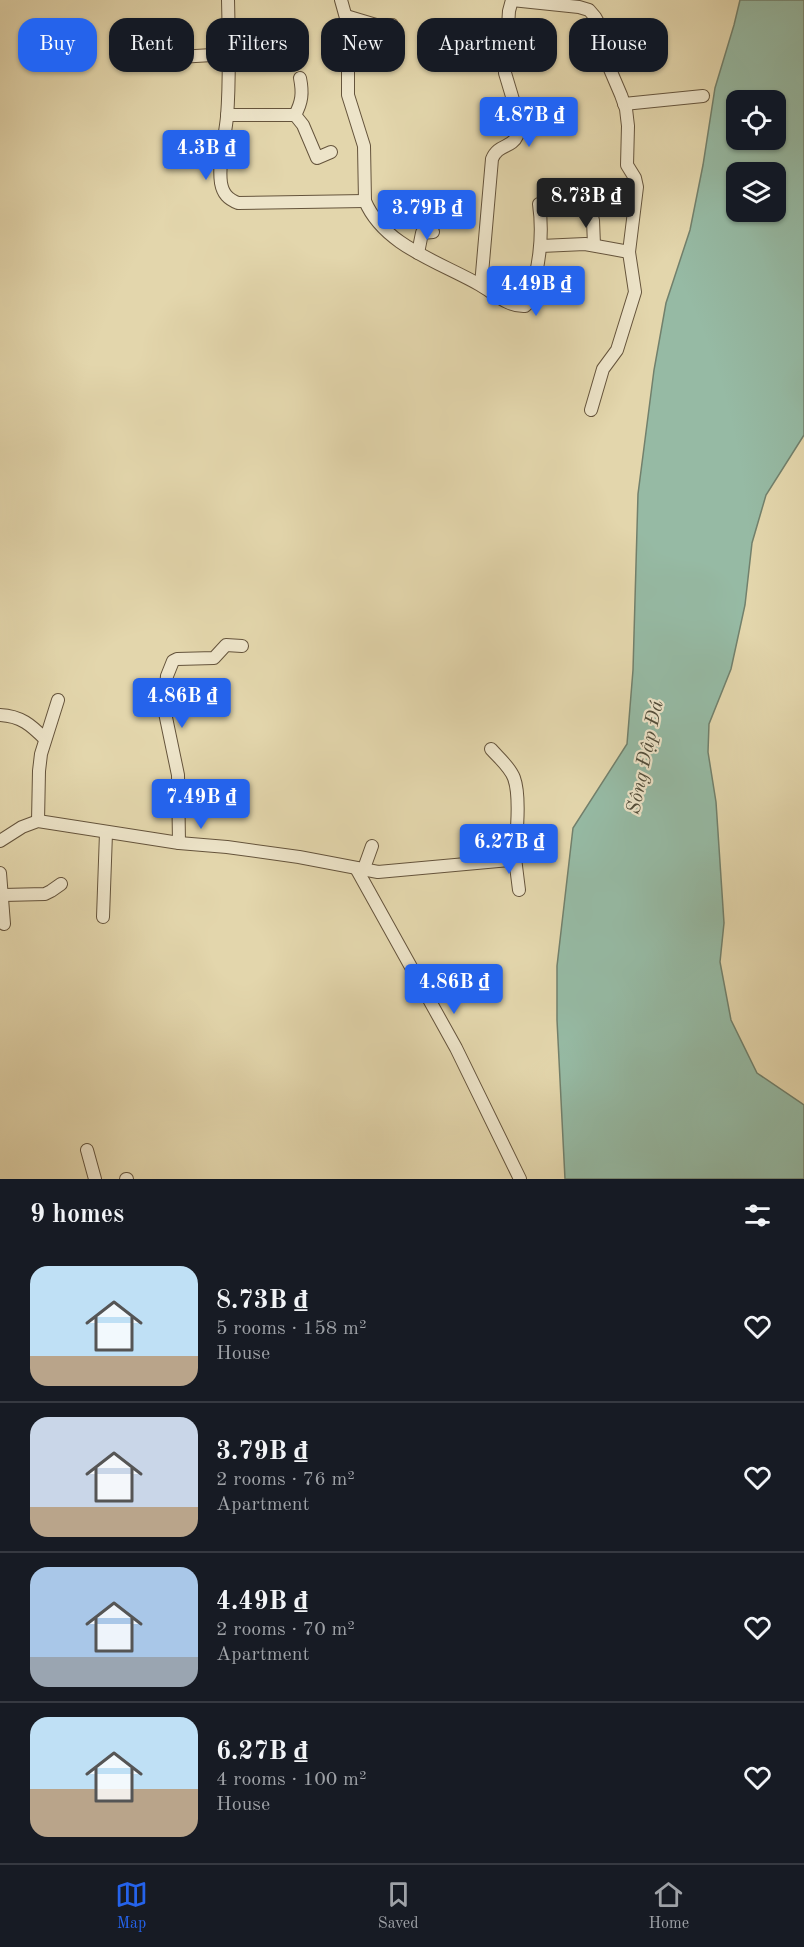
<!DOCTYPE html>
<meta charset="utf-8">
<style>
body{margin:0;font-family:"Old Standard TT",serif;background:#242831;color:#f1f3f6;height:100vh;display:flex;flex-direction:column;font-size:22px;white-space:nowrap}
*{box-sizing:border-box;margin:0}
p{font-size:20px;color:#9ea1a6}
.icon{flex:none;width:33px;height:33px;fill:none;stroke:currentColor;stroke-width:2;stroke-linecap:round;stroke-linejoin:round}
.map{position:relative;height:1179px;overflow:hidden}
.details{display:flex;flex-direction:column;background:#171b24;flex:1}
.details>*{flex:none}
.hud{position:absolute;left:18px;top:18px;width:768px;height:54px;display:flex;gap:12px}
.tools{position:absolute;left:726px;top:90px;display:grid;gap:12px}
.tools a{display:grid;place-items:center;width:60px;height:60px;border-radius:12px;background:#171b24;box-shadow:0 2px 4px #0004;font-size:30px}
.price{position:absolute;translate:-50% -51px;padding:0 14px;border-radius:6px;background:#2563eb;color:#fff;font-size:20px;line-height:39px;filter:drop-shadow(0 2px 3px #0008)}
.price::after{content:'';position:absolute;left:50%;top:36px;width:18px;height:14px;margin-left:-9px;background:inherit;clip-path:polygon(0 0,100% 0,50% 100%)}
.price.active{background:#222;color:#fff}
ul{padding:0;list-style:none}
li{display:flex;align-items:center;gap:18px;height:150px;padding:0 30px}
li+li{border-top:2px solid #363941}
li span{display:grid;place-items:center;flex:none;width:168px;height:120px;border-radius:18px;color:#555}
li>.icon{margin-inline-start:auto}
span .icon{width:72px;height:72px;fill:#fffc;stroke-width:1}
li b{font-size:26px}
h2{display:flex;justify-content:space-between;align-items:center;height:72px;padding:0 30px;font-size:26px}
.chip{padding:0 21px;border-radius:18px;background:#171b24;box-shadow:0 2px 4px #0004;font-size:21px;line-height:54px}
.chip.active{background:#2563eb;color:#fff}
.tab-bar{display:flex;justify-content:space-around;align-items:center;height:84px;border-top:2px solid #363941;background:#171b24;font-size:16px;color:#9ea1a6}
.tab-bar a{display:grid;justify-items:center;gap:3px}
.tab-bar .active{color:#2563eb}
.map>svg:first-child{display:block}
.water{fill:#96baa4;stroke:#72806c;stroke-width:1.5;fill-rule:evenodd}
.lines{fill:none;stroke-linecap:round;stroke-linejoin:round}
.minor-casing{stroke:#65543c;stroke-width:14}
.minor{stroke:#ede4c9;stroke-width:12}
.labels{text-anchor:middle;stroke-width:4.5;stroke-linejoin:round;paint-order:stroke}
.water-label{font-size:20px;font-style:italic;fill:#524d3a;stroke:#ede4c9}
</style>
<div class="map">
<svg width="804" height="1179" viewBox="0 0 804 1179">
<rect width="100%" height="100%" fill="#e3d6ac"/>
<filter id="stains"><feTurbulence type="fractalNoise" baseFrequency=".00333" numOctaves="4"/><feColorMatrix values="0 0 0 0 .2 0 0 0 0 .09 0 0 0 0 .02 0 0 0 .5 -.17"/></filter>
<radialGradient id="worn" r=".72"><stop offset=".6" stop-color="#630" stop-opacity="0"/><stop offset="1" stop-color="#630" stop-opacity=".3"/></radialGradient>
<!-- water -->
<path class="water" d="M740,0H804V435L766,495L752,543L745,605L731,669L709,724L708,752L716,802L724,923L720,962L731,1020L757,1073L804,1105V1179H565L557,1020V966L573,828L627,744L633,670L638,494L654,370L666,303L690,230L703,165L715,88L734,25ZM736,100H776V140H736ZM736,172H776V212H736Z"/>
<g class="lines">
<!-- minor casing -->
<g class="minor-casing">
<g id="minor">
<path d="M228,0C229,39 230,79 227,117C225,138 218,162 221,183C223,194 228,199 238,203L365,201"/>
<path d="M341,0L348,25V95L364,146L365,201C384,246 440,262 480,285C494,293 508,307 525,306L530,301C538,268 544,238 539,204"/>
<polyline points="512,0 579,7 589,10 595,17 600,26 609,67 621,95 626,109 628,126 627,165 635,178 637,187 629,252 635,292 617,350 603,369 591,410"/>
<polyline points="346,16 376,25 392,25 394,35 392,49"/>
<polyline points="162,58 229,54"/>
<polyline points="624,104 703,96"/>
<polyline points="227,115 295,115"/>
<polyline points="295,115 303,125 317,158 331,152"/>
<path d="M295,115C302,102 303,93 300,78"/>
<polyline points="593,220 594,245"/>
<polyline points="541,246 585,244 629,252"/>
<polyline points="418,253 422,233 433,232"/>
<path d="M481,285L492,159C498,144 512,148 517,136L514,103L505,73L509,11L512,0"/>
<path d="M0,715C21,716 31,725 45,739"/>
<polyline points="38,821 39,771 41,754 58,700"/>
<path d="M0,841L22,827L38,821L179,843L227,847L299,857L378,872L510,860L515,858C516,838 521,797 514,778C510,767 499,758 491,749"/>
<polyline points="179,843 178,775 164,708 167,676 173,661 177,659 214,658 226,645 242,646"/>
<polyline points="515,858 519,890"/>
<polyline points="356,868 456,1048 520,1179"/>
<polyline points="363,871 372,846"/>
<polyline points="0,873 4,924"/>
<polyline points="3,895 45,894 51,891 61,884"/>
<polyline points="103,917 106,833"/>
<polyline points="87,1150 95,1179"/>
<polyline points="126,1179 127,1179"/>
</g>
</g>
<!-- minor -->
<use href="#minor" class="minor"/>
</g>
<g class="labels">
<!-- water labels -->
<g class="water-label">
<text transform="translate(644 757) rotate(-78)" y="7">Sông Đập Đá</text>
</g>
</g>
<rect width="100%" height="100%" filter="url(#stains)"/>
<rect width="100%" height="100%" fill="url(#worn)"/>
</svg>
<div class="tools">
<a><svg class="icon" aria-label="locate" viewBox="0 0 24 24"><circle cx="12" cy="12" r="6"/><path d="M12 2v4M12 18v4M2 12h4M18 12h4"/></svg></a>
<a><svg class="icon" aria-label="layers" viewBox="0 0 24 24"><path d="M12 4l9 5-9 5-9-5zM3 14l9 5 9-5"/></svg></a>
</div>
<b class="price" style="left:529px;top:148px">4.87B ₫</b>
<b class="price" style="left:206px;top:181px">4.3B ₫</b>
<b class="price active" style="left:586px;top:229px">8.73B ₫</b>
<b class="price" style="left:427px;top:241px">3.79B ₫</b>
<b class="price" style="left:536px;top:317px">4.49B ₫</b>
<b class="price" style="left:182px;top:729px">4.86B ₫</b>
<b class="price" style="left:201px;top:830px">7.49B ₫</b>
<b class="price" style="left:509px;top:875px">6.27B ₫</b>
<b class="price" style="left:454px;top:1015px">4.86B ₫</b>
<div class="hud">
<a class="chip active">Buy</a>
<a class="chip">Rent</a>
<a class="chip">Filters</a>
<a class="chip">New</a>
<a class="chip">Apartment</a>
<a class="chip">House</a>
</div>
</div>
<section class="details">
<h2>9 homes<svg class="icon" aria-label="filters" viewBox="0 0 24 24"><path d="M4 7h16M4 17h16"/><circle cx="9" cy="7" r="2"/><circle cx="15" cy="17" r="2"/></svg></h2>
<ul>
<li><span style="background:linear-gradient(#bfe0f5 75%,#b9a48a 0)"><svg class="icon" aria-label="home" viewBox="0 0 24 24"><path d="M3 11l9-7 9 7M6 9v11h12V9"/></svg></span><div><b>8.73B ₫</b><p>5 rooms · 158 m²</p><p>House</p></div><svg class="icon" aria-label="heart" viewBox="0 0 24 24"><path d="M12 20l-8-8c-3-5 5-10 8-4 3-6 11-1 8 4z"/></svg></li>
<li><span style="background:linear-gradient(#c9d6e8 75%,#b9a48a 0)"><svg class="icon" aria-label="home" viewBox="0 0 24 24"><path d="M3 11l9-7 9 7M6 9v11h12V9"/></svg></span><div><b>3.79B ₫</b><p>2 rooms · 76 m²</p><p>Apartment</p></div><svg class="icon" aria-label="heart" viewBox="0 0 24 24"><path d="M12 20l-8-8c-3-5 5-10 8-4 3-6 11-1 8 4z"/></svg></li>
<li><span style="background:linear-gradient(#a9c7e8 75%,#9aa5b1 0)"><svg class="icon" aria-label="home" viewBox="0 0 24 24"><path d="M3 11l9-7 9 7M6 9v11h12V9"/></svg></span><div><b>4.49B ₫</b><p>2 rooms · 70 m²</p><p>Apartment</p></div><svg class="icon" aria-label="heart" viewBox="0 0 24 24"><path d="M12 20l-8-8c-3-5 5-10 8-4 3-6 11-1 8 4z"/></svg></li>
<li><span style="background:linear-gradient(#bfe0f5 60%,#b9a48a 0)"><svg class="icon" aria-label="home" viewBox="0 0 24 24"><path d="M3 11l9-7 9 7M6 9v11h12V9"/></svg></span><div><b>6.27B ₫</b><p>4 rooms · 100 m²</p><p>House</p></div><svg class="icon" aria-label="heart" viewBox="0 0 24 24"><path d="M12 20l-8-8c-3-5 5-10 8-4 3-6 11-1 8 4z"/></svg></li>
</ul>
</section>
<nav class="tab-bar">
<a class="active"><svg class="icon" aria-label="map" viewBox="0 0 24 24"><path d="M3 6l6-2 6 2 6-2v14l-6 2-6-2-6 2zM9 4v14M15 6v14"/></svg>Map</a>
<a><svg class="icon" aria-label="saved" viewBox="0 0 24 24"><path d="M7 4h10v16l-5-4-5 4z"/></svg>Saved</a>
<a><svg class="icon" aria-label="home" viewBox="0 0 24 24"><path d="M3 11l9-7 9 7M6 9v11h12V9"/></svg>Home</a>
</nav>
